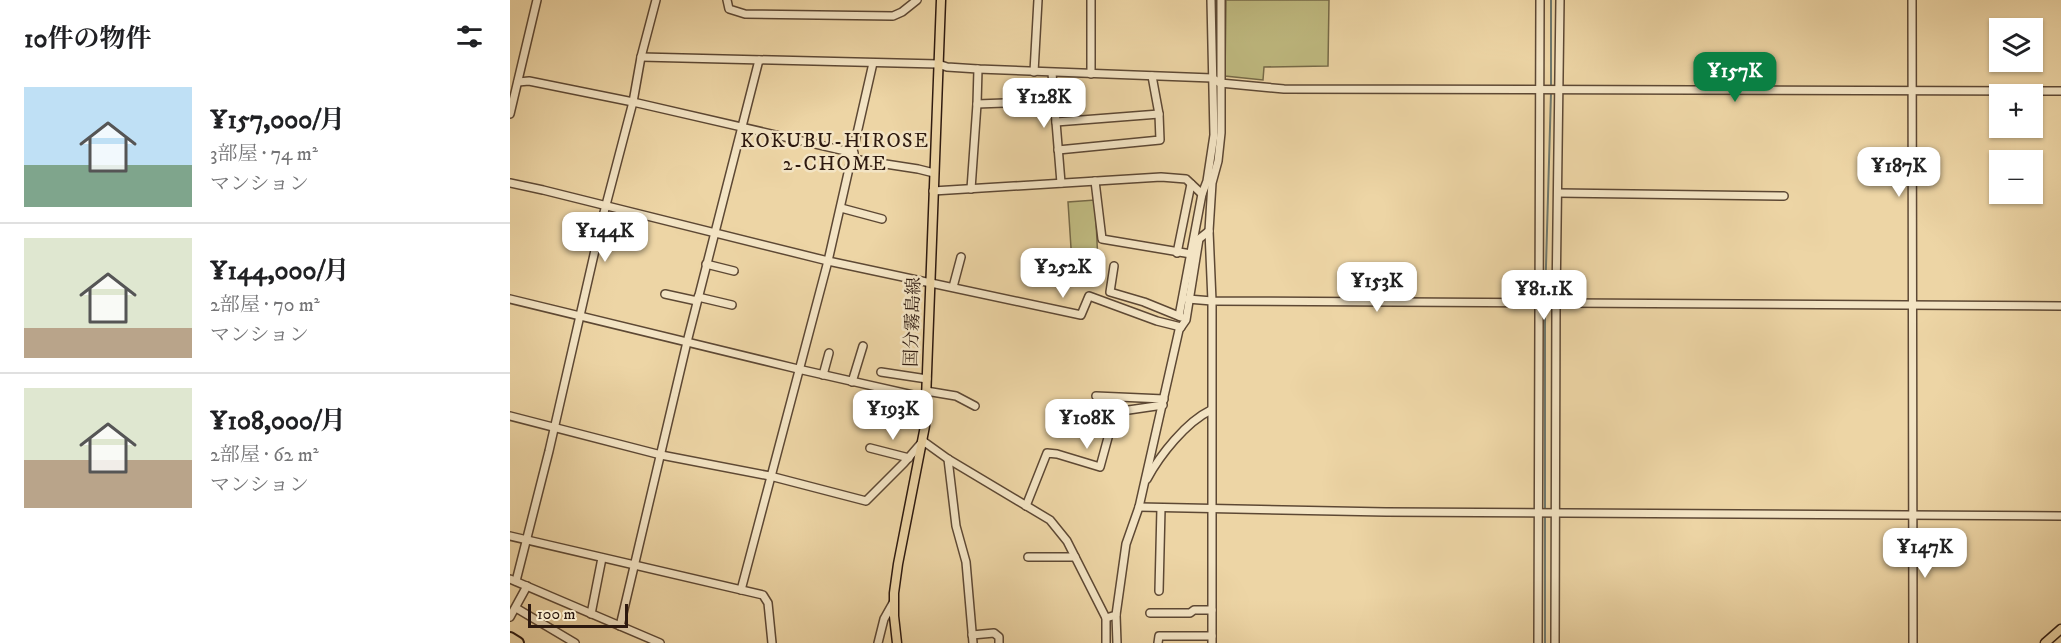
<!DOCTYPE html>
<html lang="ja">
<meta charset="utf-8">
<style>
body{margin:0;font-family:"IM FELL DW Pica","Noto Serif JP",serif;background:#f6f6f6;color:#202124;height:100vh;display:flex;flex-direction:column;font-size:22px;white-space:nowrap}
*{box-sizing:border-box;margin:0}
p{font-size:20px;color:#757577}
.icon{flex:none;width:33px;height:33px;fill:none;stroke:currentColor;stroke-width:2;stroke-linecap:round;stroke-linejoin:round}
.map{position:relative;flex:1;overflow:hidden}
.sheet{display:flex;flex-direction:column;background:#fff;width:510px}
.sheet>*{flex:none}
.tools{position:absolute;left:1479px;top:18px;display:grid;gap:12px}
.tools a{display:grid;place-items:center;width:54px;height:54px;border-radius:0px;background:#fff;box-shadow:0 2px 4px #0004;font-size:30px}
.scale{position:absolute;left:18px;bottom:15px;width:100px;box-sizing:border-box;padding-left:6px;border:3px solid #2d190f;border-top:0;font-size:16px;line-height:21px;white-space:nowrap;color:#2d190f;-webkit-text-stroke:4px #f3e4c4;paint-order:stroke}
.price{position:absolute;translate:-50% -51px;padding:0 14px;border-radius:12px;background:#fff;color:#222;font-size:20px;line-height:39px;filter:drop-shadow(0 2px 3px #0008)}
.price::after{content:'';position:absolute;left:50%;top:36px;width:18px;height:14px;margin-left:-9px;background:inherit;clip-path:polygon(0 0,100% 0,50% 100%)}
.price.on{background:#0b8043;color:#fff}
ul{padding:0;list-style:none}
li{display:flex;align-items:center;gap:18px;height:150px;padding:0 24px}
li+li{border-top:2px solid #e0e0e0}
li span{display:grid;place-items:center;flex:none;width:168px;height:120px;border-radius:0px;color:#555}
li>.icon{margin-inline-start:auto}
span .icon{width:72px;height:72px;fill:#fffc;stroke-width:1}
li b{font-size:26px}
h2{display:flex;justify-content:space-between;align-items:center;height:72px;padding:0 24px;font-size:26px}
main{display:flex;flex:1;min-height:0}
.map>svg:first-child{display:block}
.green{fill:#c0bb81;stroke:#766a48;stroke-width:1.5}
.lines{fill:none;stroke-linecap:round;stroke-linejoin:round}
.stream{stroke:#6e786d;stroke-width:2}
.minor-casing{stroke:#5d4834;stroke-width:10}
.major-casing{stroke:#2d190f;stroke-width:11}
.highway-casing{stroke:#2d190f;stroke-width:14}
.minor{stroke:#f3e4c4;stroke-width:7}
.major{stroke:#edd5a5;stroke-width:8}
.highway{stroke:#edd5a5;stroke-width:10}
.labels{text-anchor:middle;stroke-width:5;stroke-linejoin:round;paint-order:stroke}
.street-label{font-size:18px;fill:#2d190f;stroke:#f3e4c4}
.neighbourhood-label{font-size:20px;letter-spacing:1.5px;fill:#2d190f;stroke:#f3e4c4}
</style>
<main>
<section class="sheet">
<h2>10件の物件<svg class="icon" aria-label="filters" viewBox="0 0 24 24"><path d="M4 7h16M4 17h16"/><circle cx="9" cy="7" r="2"/><circle cx="15" cy="17" r="2"/></svg></h2>
<ul>
<li><span style="background:linear-gradient(#bfe0f5 65%,#7fa58c 0)"><svg class="icon" aria-label="home" viewBox="0 0 24 24"><path d="M3 11l9-7 9 7M6 9v11h12V9"/></svg></span><div><b>¥157,000/月</b><p>3部屋 · 74 m²</p><p>マンション</p></div></li>
<li><span style="background:linear-gradient(#dfe7d0 75%,#b9a48a 0)"><svg class="icon" aria-label="home" viewBox="0 0 24 24"><path d="M3 11l9-7 9 7M6 9v11h12V9"/></svg></span><div><b>¥144,000/月</b><p>2部屋 · 70 m²</p><p>マンション</p></div></li>
<li><span style="background:linear-gradient(#dfe7d0 60%,#b9a48a 0)"><svg class="icon" aria-label="home" viewBox="0 0 24 24"><path d="M3 11l9-7 9 7M6 9v11h12V9"/></svg></span><div><b>¥108,000/月</b><p>2部屋 · 62 m²</p><p>マンション</p></div></li>
</ul>
</section>
<div class="map">
<svg width="1551" height="643" viewBox="0 0 1551 643">
<rect width="100%" height="100%" fill="#edd5a5"/>
<filter id="stains"><feTurbulence type="fractalNoise" baseFrequency=".00333" numOctaves="4"/><feColorMatrix values="0 0 0 0 .2 0 0 0 0 .09 0 0 0 0 .02 0 0 0 .5 -.17"/></filter>
<radialGradient id="worn" r=".72"><stop offset=".6" stop-color="#630" stop-opacity="0"/><stop offset="1" stop-color="#630" stop-opacity=".3"/></radialGradient>
<!-- green -->
<g class="green">
<polygon points="716,0 819,0 818,66 754,67 753,80 715,76"/>
<polygon points="585,200 588,262 562,263 558,202"/>
</g>
<g class="lines">
<!-- stream -->
<g class="stream">
<polyline points="1041,0 1041,87"/>
<polyline points="1035,300 1041,93"/>
<polyline points="1035,510 1035,306"/>
<polyline points="1035,516 1035,643"/>
</g>
<!-- minor casing -->
<g class="minor-casing">
<g id="minor">
<polyline points="217,0 219,9 235,14 383,16 392,12 407,0"/>
<polyline points="581,0 581,74"/>
<polyline points="1402,0 1403,643"/>
<polyline points="131,57 428,64 437,67 468,69 702,78 710,83 774,89 1551,91"/>
<polyline points="524,72 528,0"/>
<polyline points="542,73 551,183"/>
<polyline points="8,82 19,81 123,102 344,153"/>
<polyline points="467,104 545,101"/>
<polyline points="0,114 27,0"/>
<polyline points="546,122 649,114"/>
<polyline points="548,150 650,140 649,114 642,76"/>
<polyline points="343,155 343,159 408,169 424,173"/>
<polyline points="585,181 592,239 681,254"/>
<polyline points="0,183 33,190 318,261 571,315 579,296 647,321 671,327"/>
<polyline points="461,189 467,104 468,69"/>
<polyline points="423,191 651,177 676,179 692,194 697,181 704,135 701,0"/>
<polyline points="1048,193 1274,196"/>
<polyline points="331,208 372,219"/>
<polyline points="667,253 681,184"/>
<polyline points="196,264 224,271"/>
<polyline points="604,266 600,292 634,302 671,317"/>
<polyline points="443,287 451,257"/>
<polyline points="155,294 187,301"/>
<polyline points="188,297 222,305"/>
<polyline points="0,299 288,369 416,398"/>
<polyline points="678,299 702,301 1551,306"/>
<polyline points="669,316 692,194"/>
<polyline points="371,372 417,379"/>
<polyline points="313,375 319,353"/>
<polyline points="342,382 353,346"/>
<polyline points="416,391 446,396 465,406"/>
<polyline points="586,396 654,399"/>
<polyline points="0,416 151,455 260,476 356,501 394,463 413,441 438,459 540,520 557,541 596,618 596,643"/>
<polyline points="360,448 399,458"/>
<polyline points="438,459 446,526 456,562 463,643"/>
<path d="M637,479C650,455 676,422 701,410"/>
<polyline points="516,506 537,453 547,454 590,467 605,412 653,405"/>
<polyline points="629,507 876,512 1551,516"/>
<polyline points="0,536 253,595 258,603 262,643"/>
<polyline points="518,557 565,557"/>
<polyline points="0,579 150,643"/>
<polyline points="6,581 39,451 91,224 123,102 131,57 146,0"/>
<polyline points="231,590 318,261 363,63"/>
<polyline points="649,591 651,508"/>
<polyline points="6,608 65,643"/>
<polyline points="640,613 680,613 684,610 702,610"/>
<polyline points="81,614 92,558"/>
<polyline points="606,615 607,643"/>
<polyline points="0,617 17,586"/>
<polyline points="596,618 606,615 616,544 629,507 669,330 676,320 689,239 699,231"/>
<polyline points="110,626 177,342 249,60"/>
<polyline points="462,635 484,633 489,637 489,643"/>
<polyline points="368,643 374,619 383,603"/>
<polyline points="648,643 649,636 702,636"/>
<polyline points="702,643 702,301 699,231 702,183 708,161 711,133 711,0"/>
<polyline points="1028,643 1030,0"/>
<polyline points="1045,643 1046,301 1050,0"/>
</g>
</g>
<!-- major casing -->
<g class="major-casing">
<g id="major">
<polyline points="387,643 384,616 384,593 388,564 415,426 431,0"/>
<polyline points="1535,643 1551,629"/>
</g>
</g>
<!-- highway casing -->
<g class="highway-casing">
<polyline id="highway" points="0,638 8,643"/>
</g>
<!-- minor -->
<use href="#minor" class="minor"/>
<!-- major -->
<use href="#major" class="major"/>
<!-- highway -->
<use href="#highway" class="highway"/>
</g>
<g class="labels">
<!-- street labels -->
<g class="street-label">
<text transform="translate(402 322) rotate(-88)" y="6">国分霧島線</text>
</g>
<!-- neighbourhood labels -->
<g class="neighbourhood-label">
<text x="325" y="147">KOKUBU-HIROSE<tspan x="325" dy="23">2-CHOME</tspan></text>
</g>
</g>
<rect width="100%" height="100%" filter="url(#stains)"/>
<rect width="100%" height="100%" fill="url(#worn)"/>
</svg>
<div class="tools">
<a><svg class="icon" aria-label="layers" viewBox="0 0 24 24"><path d="M12 4l9 5-9 5-9-5zM3 14l9 5 9-5"/></svg></a>
<a>+</a>
<a>−</a>
</div>
<div class="scale">100 m</div>
<b class="price on" style="left:1225px;top:103px">¥157K</b>
<b class="price" style="left:534px;top:129px">¥128K</b>
<b class="price" style="left:1389px;top:198px">¥187K</b>
<b class="price" style="left:95px;top:263px">¥144K</b>
<b class="price" style="left:553px;top:299px">¥252K</b>
<b class="price" style="left:867px;top:313px">¥153K</b>
<b class="price" style="left:1034px;top:321px">¥81.1K</b>
<b class="price" style="left:383px;top:441px">¥193K</b>
<b class="price" style="left:577px;top:450px">¥108K</b>
<b class="price" style="left:1415px;top:579px">¥147K</b>
</div>
</main>
